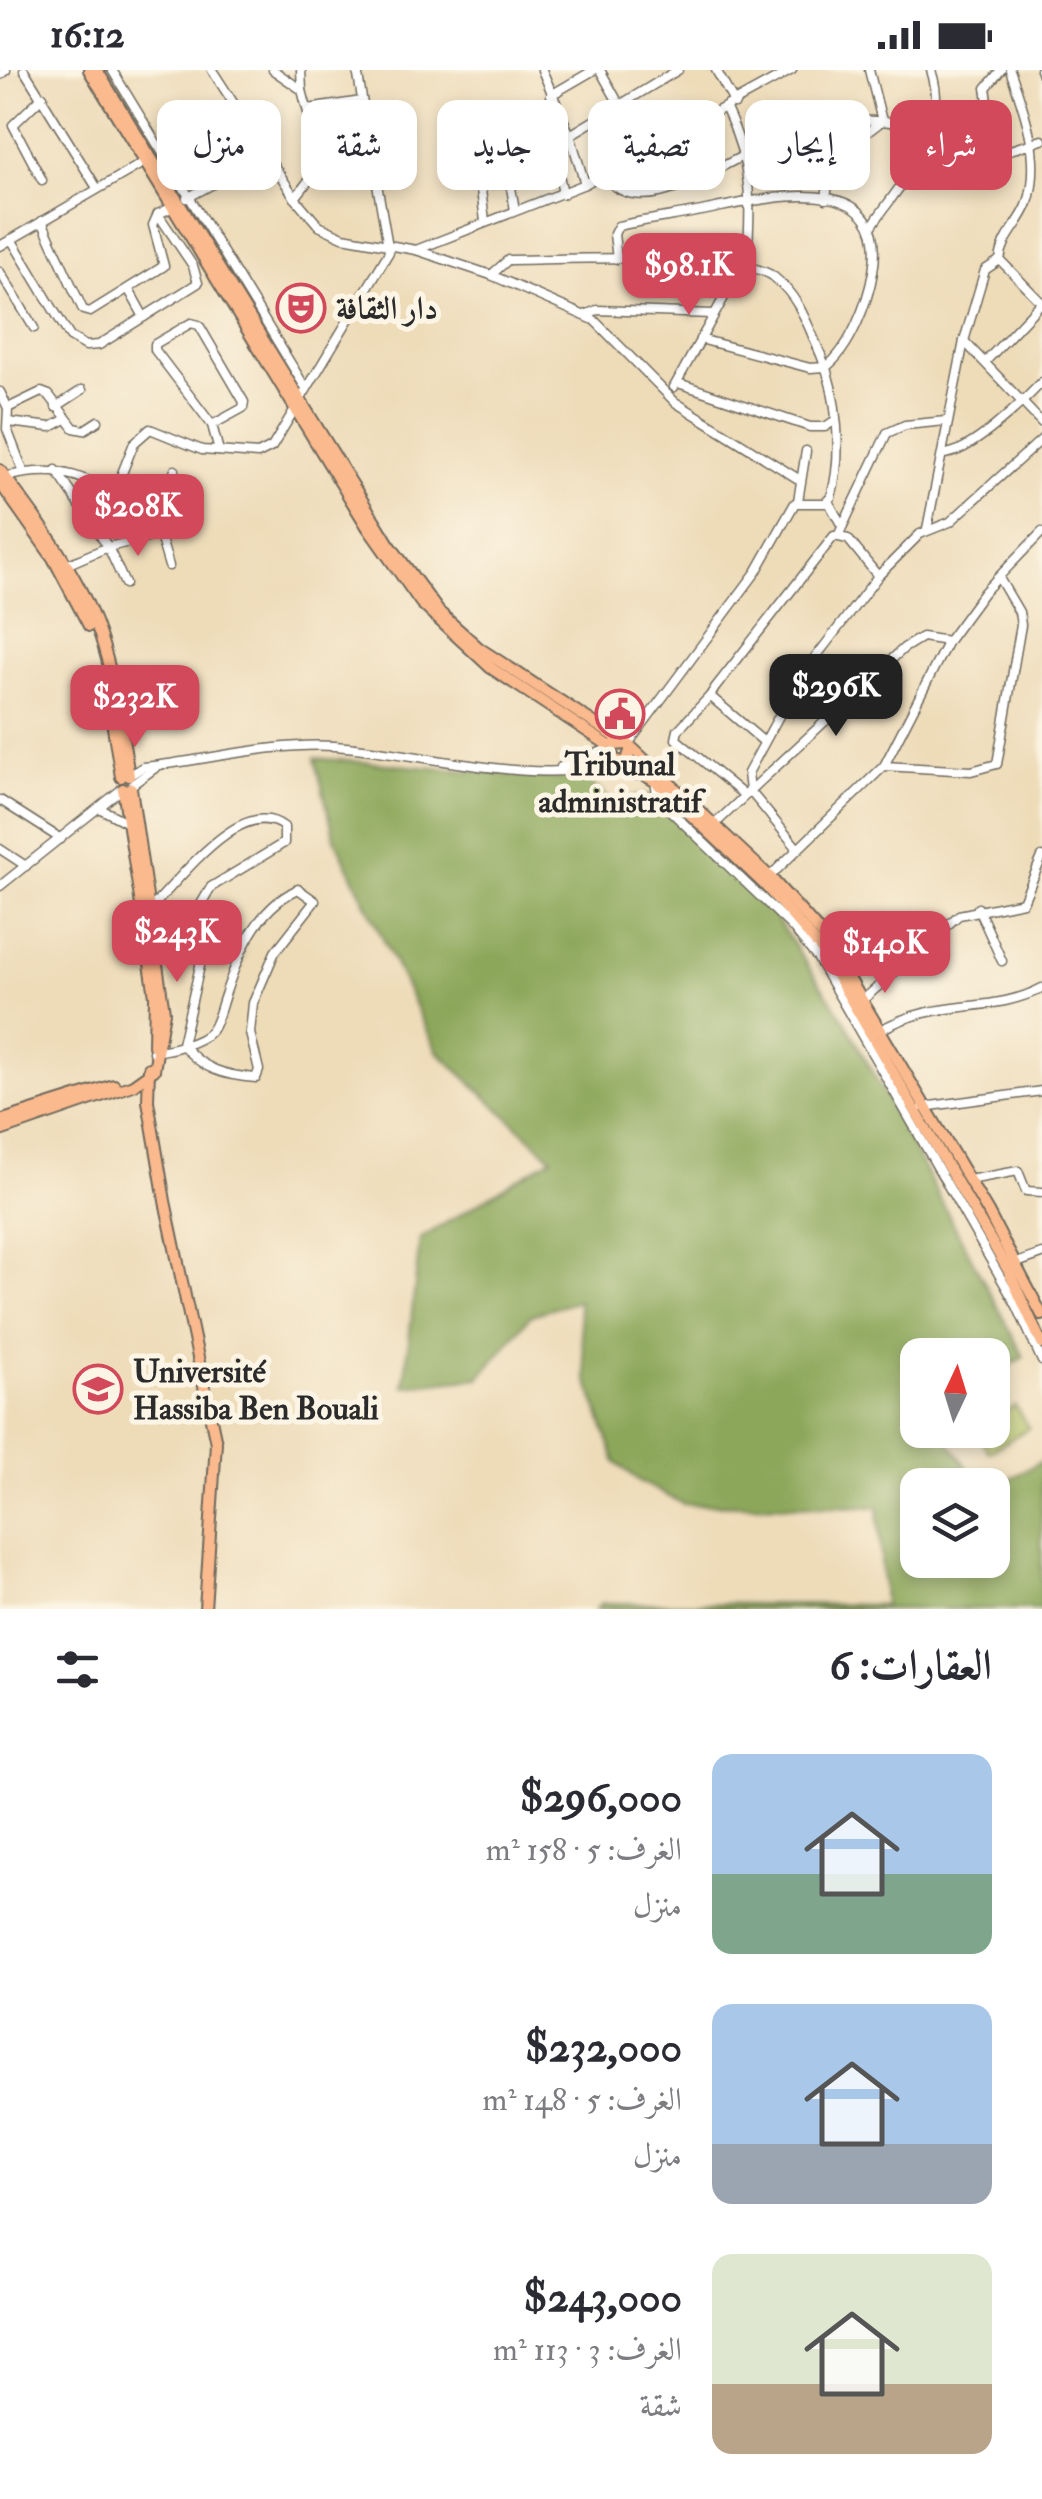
<!DOCTYPE html>
<html lang="ar">
<meta charset="utf-8">
<style>
body{margin:0;font-family:"IM FELL Double Pica",Amiri,serif;background:#f7f7f7;color:#2b2b33;direction:rtl;height:100vh;display:flex;flex-direction:column;font-size:38px;white-space:nowrap}
*{box-sizing:border-box;margin:0}
p{font-size:32px;color:#7c7c81}
.icon{flex:none;width:55px;height:55px;fill:none;stroke:currentColor;stroke-width:2;stroke-linecap:round;stroke-linejoin:round}
.map{position:relative;height:1539px;overflow:hidden;direction:ltr}
.sheet{display:flex;flex-direction:column;background:#fff;flex:1}
.sheet>*{flex:none}
.guide{position:absolute;left:30px;top:30px;width:982px;height:90px;direction:rtl;display:flex;gap:20px}
.needle{width:65px;rotate:4deg}
.tools{position:absolute;left:900px;top:1268px;display:grid;gap:20px}
.tools a{display:grid;place-items:center;width:110px;height:110px;border-radius:20px;background:#fff;box-shadow:0 5px 15px #0003;font-size:50px}
.price{position:absolute;translate:-50% -85px;padding:0 22px;border-radius:20px;background:#d1495b;color:#fff;font-size:32px;line-height:65px;filter:drop-shadow(0 2px 5px #0008)}
.price::after{content:'';position:absolute;left:50%;top:60px;width:30px;height:22px;margin-left:-15px;background:inherit;clip-path:polygon(0 0,100% 0,50% 100%)}
.price.current{background:#222;color:#fff}
ul{padding:0;list-style:none}
li{display:flex;align-items:center;gap:30px;height:250px;padding:0 50px}
li span{display:grid;place-items:center;flex:none;width:280px;height:200px;border-radius:20px;color:#555}
li>.icon{margin-inline-start:auto}
span .icon{width:120px;height:120px;fill:#fffc;stroke-width:1}
li b{font-size:42px}
h2{display:flex;justify-content:space-between;align-items:center;height:120px;padding:0 50px;font-size:42px}
.chip{padding:0 35px;border-radius:20px;background:#fff;box-shadow:0 5px 15px #0003;font-size:35px;line-height:90px}
.chip.current{background:#d1495b;color:#fff}
.status{display:flex;justify-content:space-between;align-items:center;height:70px;padding:0 50px;background:#fff;direction:ltr}
.status svg{height:28px;fill:currentColor}
.map>svg:first-child{display:block}
.green{fill:#b1c164;stroke:#6e7648;stroke-width:2.5}
.forest{fill:#8ca75a;stroke:#5c6942;stroke-width:2.5}
.lines{fill:none;stroke-linecap:round;stroke-linejoin:round}
.minor-casing{stroke:#6f695d;stroke-width:11}
.major-casing{stroke:#6f695d;stroke-width:14}
.minor{stroke:#fff;stroke-width:8}
.major{stroke:#fbba8d;stroke-width:10}
.labels{text-anchor:middle;stroke-width:10;stroke-linejoin:round;paint-order:stroke}
.poi-label{font-size:32px;font-weight:bold;fill:#2b2b2b;stroke:#fcf5e5;text-anchor:start}
</style>
<div class="status"><b>16:12</b><svg viewBox="0 0 49 12"><path d="M0 12V9h3v3zM5 12V6h3v6zM10 12V3h3v9zM15 12V0h3v12zM26 1h20v11H26zM47 4h2v5h-2z"/></svg></div>
<div class="map">
<svg width="1042" height="1539" viewBox="0 0 1042 1539">
<rect width="100%" height="100%" fill="#fcf5e5"/>
<filter id="ink" filterUnits="userSpaceOnUse"><feTurbulence type="fractalNoise" baseFrequency=".01" numOctaves="2"/><feDisplacementMap in="SourceGraphic" scale="20" xChannelSelector="R" yChannelSelector="G"/><feConvolveMatrix kernelMatrix="1 2 1 2 8 2 1 2 1" color-interpolation-filters="sRGB"/></filter>
<filter id="wash" filterUnits="userSpaceOnUse"><feTurbulence type="fractalNoise" baseFrequency=".0048" numOctaves="4" result="noise"/><feDisplacementMap in="SourceGraphic" scale="40" xChannelSelector="R" yChannelSelector="G"/><feGaussianBlur stdDeviation="2.25" result="paint"/><feColorMatrix in="noise" values="0 0 0 0 0 0 0 0 0 0 0 0 0 0 0 0 0 1.4 0 .05"/><feComposite in="paint" operator="in"/></filter>
<g filter="url(#wash)">
<rect width="100%" height="100%" fill="#eedcb9"/>
<!-- green -->
<polygon class="green" points="1015,1336 1029,1358 989,1382 976,1360 992,1360 993,1349"/>
<!-- forest -->
<polygon class="forest" points="315,688 588,711 610,730 650,725 771,841 847,954 1024,1287 993,1305 992,1285 918,1285 918,1360 941,1360 980,1415 918,1415 918,1490 992,1490 993,1418 1042,1391 1042,1539 596,1539 601,1533 884,1535 878,1437 683,1434 641,1412 616,1393 586,1307 578,1231 531,1245 479,1308 404,1316 420,1169 552,1088 437,981 335,769"/>
</g>
<g filter="url(#ink)">
<g class="lines">
<!-- minor casing -->
<g class="minor-casing">
<g id="minor">
<polyline points="24,0 97,118"/>
<polyline points="112,0 305,317"/>
<polyline points="212,0 295,128 319,156 343,167 416,180 491,205 594,250 675,332 800,410"/>
<polyline points="273,0 302,20 311,54 313,105 295,128"/>
<polyline points="301,0 302,20"/>
<polyline points="600,0 619,34"/>
<polyline points="716,0 735,34"/>
<path d="M1010,0C1025,42 1042,89 1028,133C1020,155 1003,165 1000,190L1042,233"/>
<polyline points="1040,0 1042,5"/>
<polyline points="0,5 6,0"/>
<polyline points="551,25 594,0"/>
<polyline points="308,39 362,31"/>
<path d="M726,39C753,95 752,139 746,199"/>
<polyline points="561,46 550,60 563,124"/>
<polyline points="570,65 678,0"/>
<path d="M776,75C829,51 877,41 933,63L939,75L972,92L1042,70"/>
<path d="M946,79C982,68 993,55 986,18L1001,0"/>
<path d="M604,105C637,152 707,103 743,86"/>
<polyline points="42,110 13,55 43,26"/>
<polyline points="585,114 792,0"/>
<polyline points="187,128 267,85"/>
<polyline points="826,129 831,90 882,51 869,0"/>
<polyline points="42,151 83,240 90,242 164,196 153,155 158,144"/>
<polyline points="485,151 481,120 485,115 510,112 515,140"/>
<path d="M872,156C905,106 952,63 931,0"/>
<polyline points="11,169 70,267 86,276 99,275 198,213 193,196 158,144 171,138"/>
<polyline points="0,176 148,90"/>
<polyline points="416,180 585,114 570,65 542,0"/>
<path d="M617,189L614,164L618,156C650,149 684,145 716,138C776,126 891,100 873,202C868,232 850,279 826,297L810,298L700,269"/>
<polyline points="0,202 34,258"/>
<path d="M491,205L508,190C558,190 740,180 774,207C800,228 808,256 821,285C838,326 843,385 831,427L825,433H795L756,502L628,674"/>
<polyline points="129,220 144,247"/>
<polyline points="585,245 597,240 713,244"/>
<polyline points="964,271 1042,353"/>
<polyline points="985,292 1042,232"/>
<polyline points="678,313 810,357 825,357 834,351"/>
<polyline points="674,317 741,197"/>
<polyline points="0,322 8,338 7,359 24,403"/>
<polyline points="56,337 82,320"/>
<polyline points="8,338 41,322 49,325 74,358 84,360 98,351"/>
<polyline points="8,352 51,357 64,350"/>
<polyline points="212,355 243,338 244,332 199,255 191,253 155,274 155,280 212,355 219,381"/>
<path d="M943,384C970,384 1023,332 1042,312"/>
<polyline points="56,400 108,477 125,514"/>
<path d="M4,407C79,390 88,417 152,439L162,433L175,400"/>
<polyline points="115,421 134,373 150,359 202,380 258,384 272,377 389,182 357,0"/>
<polyline points="798,431 806,381"/>
<polyline points="828,431 842,456"/>
<polyline points="152,439 169,496"/>
<polyline points="927,459 964,271 985,200 1000,190"/>
<polyline points="839,464 887,363 905,355 946,351"/>
<polyline points="66,495 108,477 160,465"/>
<polyline points="710,626 678,660 676,669 744,725"/>
<polyline points="764,672 710,626 715,618 834,466 848,469 878,506"/>
<polyline points="884,696 971,701 997,694 1021,555 1019,542 999,508"/>
<polyline points="561,697 611,678"/>
<path d="M129,706L143,697C205,691 272,672 335,676C427,683 526,716 618,694"/>
<polyline points="655,711 658,729 791,856 818,889 1017,1236 1042,1291"/>
<polyline points="133,714 155,698"/>
<polyline points="0,730 61,769"/>
<polyline points="101,739 126,752"/>
<polyline points="715,754 750,721 748,703 799,609 878,506 920,464 950,452 1042,369"/>
<polyline points="0,779 26,796"/>
<polyline points="798,779 750,721 904,578 922,567 948,571"/>
<polyline points="766,810 884,696 948,571 984,522 1042,462"/>
<polyline points="0,816 122,719"/>
<polyline points="978,838 1002,891"/>
<path d="M148,841C177,814 241,723 284,757V773L211,817L201,834L200,896L182,974C201,999 225,1006 256,1008L259,1000L250,963L253,933L275,882L315,831L298,819C255,840 239,883 225,925C221,936 218,952 211,961C200,974 168,980 153,982"/>
<polyline points="864,929 959,845 1023,832 1042,787"/>
<path d="M879,961C935,927 992,945 1042,918"/>
<polyline points="923,1037 1042,1021"/>
<polyline points="969,1110 1018,1101 1026,1121 1042,1122"/>
<polyline points="1011,1195 1042,1184"/>
</g>
</g>
<!-- major casing -->
<g class="major-casing">
<g id="major">
<polyline points="89,0 368,458 421,533 491,598 611,677"/>
<polyline points="97,0 389,474 439,542 479,578 625,673"/>
<path d="M0,400C40,453 84,510 103,575C116,618 122,662 129,706"/>
<polyline points="0,413 53,488 89,556"/>
<polyline points="111,645 121,707"/>
<polyline points="631,678 626,693 612,689 613,675 628,674 770,807 825,868 988,1142 1042,1245"/>
<polyline points="624,694 655,711 763,813 822,880 1008,1200 1042,1274"/>
<polyline points="594,699 638,704"/>
<polyline points="123,719 155,926 154,976"/>
<polyline points="149,998 148,1031 165,1131 216,1373 205,1539"/>
<polyline points="0,1051 114,1015"/>
<polyline points="0,1061 133,1015 154,1000 164,942 131,718"/>
</g>
</g>
<!-- minor -->
<use href="#minor" class="minor"/>
<!-- major -->
<use href="#major" class="major"/>
</g>
</g>
<!-- icons -->
<defs>
<g id="theatre-ring" transform="scale(2.5)"><circle r="9.5" fill="#fcf5e5" stroke="#d1495b" stroke-width="1.5"/><path d="M-5-5.5Q0-4 5-5.5V0Q5 5 0 6Q-5 5-5 0ZM-3.3-2.5H-1v1.5H-3.3ZM1-2.5H3.3v1.5H1ZM-2.8 1Q0 5.5 2.8 1Z" fill="#d1495b"/></g>
<g id="civic-ring" transform="scale(2.5)"><circle r="9.5" fill="#fcf5e5" stroke="#d1495b" stroke-width="1.5"/><path d="M-.6-6.5H3V-4.5H.6V-3L4-1V1h2V6H-6V1h2V-1L-.6-3ZM-1.2 2.5V6h2.4V2.5Z" fill="#d1495b"/></g>
<g id="university-ring" transform="scale(2.5)"><circle r="9.5" fill="#fcf5e5" stroke="#d1495b" stroke-width="1.5"/><path d="M0-5L7-2L0 1L-7-2ZM-4 1L0 2.5L4 1V4Q0 6-4 4Z" fill="#d1495b"/></g>
</defs>
<g fill-rule="evenodd">
<use href="#theatre-ring" x="301" y="238"/>
<use href="#civic-ring" x="620" y="644"/>
<use href="#university-ring" x="98" y="1319"/>
</g>
<g class="labels">
<!-- poi labels -->
<g class="poi-label">
<text x="336" y="249">دار الثقافة</text>
<text x="620" y="705" text-anchor="middle">Tribunal<tspan x="620" dy="37">administratif</tspan></text>
<text x="133" y="1312">Université<tspan x="133" dy="37">Hassiba Ben Bouali</tspan></text>
</g>
</g>
</svg>
<div class="tools">
<a><svg class="needle" viewBox="-14 -14 28 28"><path d="M0-13l5 13h-10z" fill="#e53935"/><path d="M0 13l5-13h-10z" fill="#7c7c81"/></svg></a>
<a><svg class="icon" aria-label="layers" viewBox="0 0 24 24"><path d="M12 4l9 5-9 5-9-5zM3 14l9 5 9-5"/></svg></a>
</div>
<b class="price" style="left:689px;top:248px">$98.1K</b>
<b class="price" style="left:138px;top:489px">$208K</b>
<b class="price current" style="left:836px;top:669px">$296K</b>
<b class="price" style="left:135px;top:680px">$232K</b>
<b class="price" style="left:177px;top:915px">$243K</b>
<b class="price" style="left:885px;top:926px">$140K</b>
<div class="guide">
<a class="chip current">شراء</a>
<a class="chip">إيجار</a>
<a class="chip">تصفية</a>
<a class="chip">جديد</a>
<a class="chip">شقة</a>
<a class="chip">منزل</a>
</div>
</div>
<section class="sheet">
<h2>العقارات: 6<svg class="icon" aria-label="filters" viewBox="0 0 24 24"><path d="M4 7h16M4 17h16"/><circle cx="9" cy="7" r="2"/><circle cx="15" cy="17" r="2"/></svg></h2>
<ul>
<li><span style="background:linear-gradient(#a9c7e8 60%,#7fa58c 0)"><svg class="icon" aria-label="home" viewBox="0 0 24 24"><path d="M3 11l9-7 9 7M6 9v11h12V9"/></svg></span><div><b>$296,000</b><p>الغرف: 5 · 158 m²</p><p>منزل</p></div></li>
<li><span style="background:linear-gradient(#a9c7e8 70%,#9aa5b1 0)"><svg class="icon" aria-label="home" viewBox="0 0 24 24"><path d="M3 11l9-7 9 7M6 9v11h12V9"/></svg></span><div><b>$232,000</b><p>الغرف: 5 · 148 m²</p><p>منزل</p></div></li>
<li><span style="background:linear-gradient(#dfe7d0 65%,#b9a48a 0)"><svg class="icon" aria-label="home" viewBox="0 0 24 24"><path d="M3 11l9-7 9 7M6 9v11h12V9"/></svg></span><div><b>$243,000</b><p>الغرف: 3 · 113 m²</p><p>شقة</p></div></li>
</ul>
</section>
